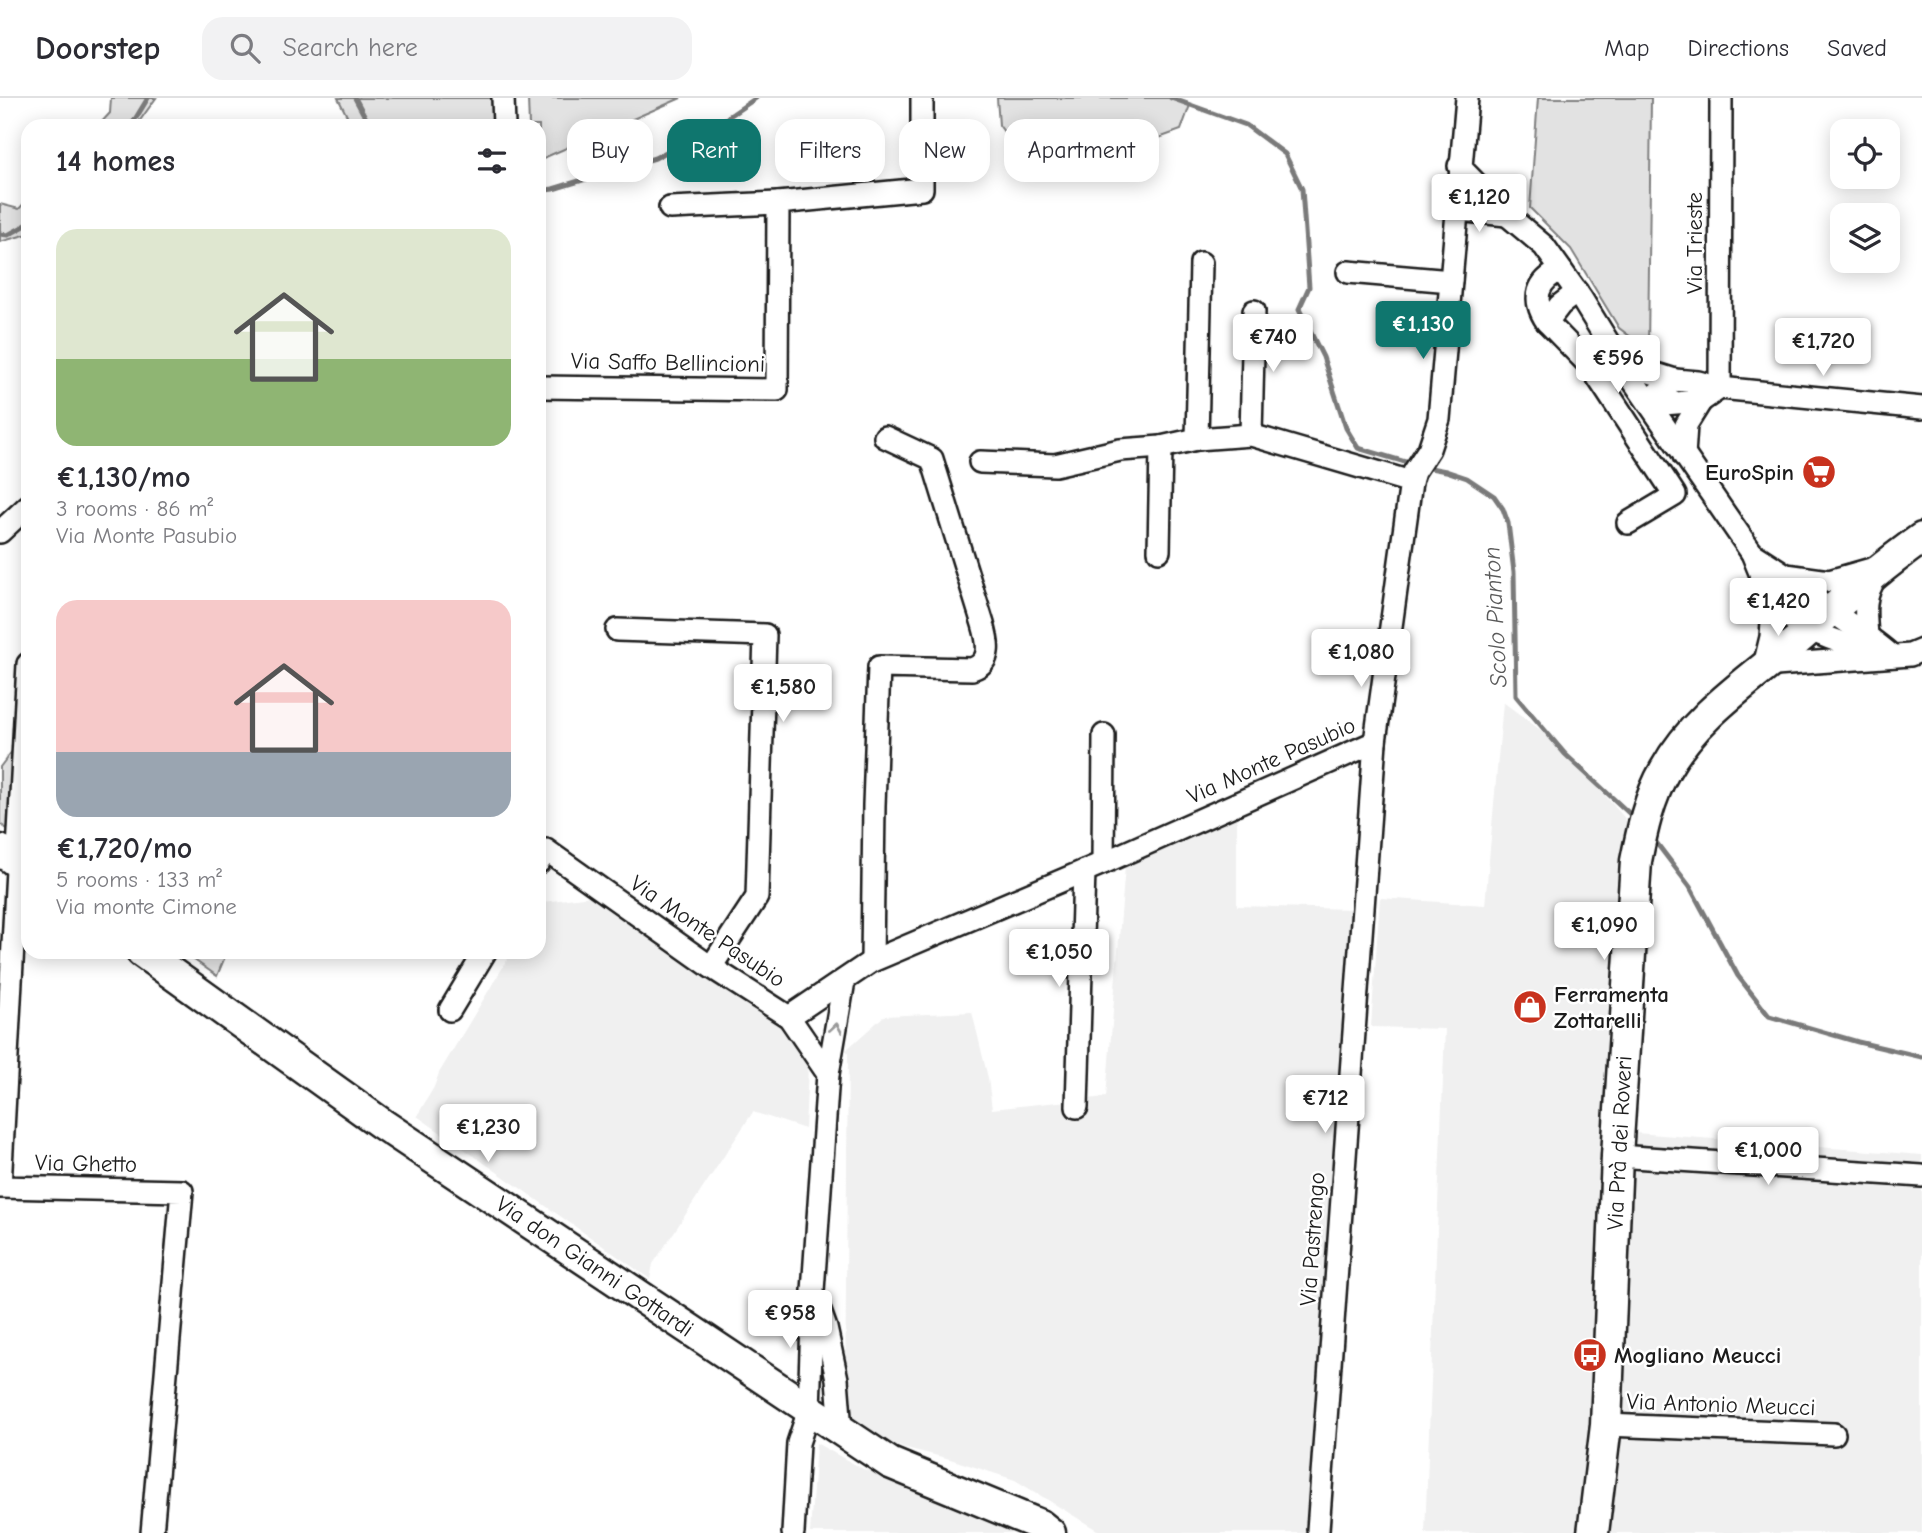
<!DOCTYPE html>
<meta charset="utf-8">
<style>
body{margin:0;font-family:"Comic Neue",sans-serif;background:#f2f2f3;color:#2b2b33;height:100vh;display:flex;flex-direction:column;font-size:26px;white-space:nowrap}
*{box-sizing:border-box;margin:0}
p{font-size:23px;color:#7c7c81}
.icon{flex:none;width:38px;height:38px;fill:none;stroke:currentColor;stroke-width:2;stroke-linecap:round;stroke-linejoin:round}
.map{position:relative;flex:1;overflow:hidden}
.side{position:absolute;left:21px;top:21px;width:525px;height:840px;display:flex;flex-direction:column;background:#fff;border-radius:21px;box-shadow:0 4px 18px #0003}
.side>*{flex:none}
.hud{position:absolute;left:567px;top:21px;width:665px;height:63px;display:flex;gap:14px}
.tools{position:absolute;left:1830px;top:21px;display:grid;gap:14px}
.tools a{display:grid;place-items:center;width:70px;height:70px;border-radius:14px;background:#fff;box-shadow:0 4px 18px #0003;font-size:35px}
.price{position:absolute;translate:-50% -60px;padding:0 16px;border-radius:7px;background:#fff;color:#222;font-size:23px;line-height:46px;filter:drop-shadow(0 2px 4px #0008)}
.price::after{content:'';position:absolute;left:50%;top:42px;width:21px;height:16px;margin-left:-10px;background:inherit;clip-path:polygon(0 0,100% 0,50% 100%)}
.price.current{background:#0f766e;color:#fff}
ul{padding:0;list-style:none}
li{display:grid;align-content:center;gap:14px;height:371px;padding:0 35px}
li span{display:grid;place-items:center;height:217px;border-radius:21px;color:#555}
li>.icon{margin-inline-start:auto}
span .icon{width:126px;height:126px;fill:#fffc;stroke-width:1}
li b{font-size:30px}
h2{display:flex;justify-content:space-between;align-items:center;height:84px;padding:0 35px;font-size:30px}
.chip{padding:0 24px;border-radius:21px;background:#fff;box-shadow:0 4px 18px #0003;font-size:24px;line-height:63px}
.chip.current{background:#0f766e;color:#fff}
header{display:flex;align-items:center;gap:42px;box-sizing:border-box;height:98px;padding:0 35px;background:#fff;border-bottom:2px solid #e1e1e2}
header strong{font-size:33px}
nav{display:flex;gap:38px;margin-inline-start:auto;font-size:24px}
.search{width:490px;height:63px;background:#f2f2f3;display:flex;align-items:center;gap:18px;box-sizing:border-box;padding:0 24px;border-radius:21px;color:#7c7c81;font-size:26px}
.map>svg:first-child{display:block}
.built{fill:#f0f0f0}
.green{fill:#e2e2e2;stroke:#7f7f7f;stroke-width:2}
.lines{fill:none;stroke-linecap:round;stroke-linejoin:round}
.stream{stroke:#7a7a7a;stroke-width:5}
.street-casing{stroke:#1c1c1c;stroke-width:26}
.secondary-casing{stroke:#1c1c1c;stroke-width:35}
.street{stroke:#fff;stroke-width:21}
.secondary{stroke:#fff;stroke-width:30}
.oneway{stroke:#999}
.labels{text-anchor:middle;stroke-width:5;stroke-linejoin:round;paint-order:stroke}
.street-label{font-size:23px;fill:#1c1c1c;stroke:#fff}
.poi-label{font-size:23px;font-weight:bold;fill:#1c1c1c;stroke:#fff;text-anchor:start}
.water-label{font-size:24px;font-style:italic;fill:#5a5a5a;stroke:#fff}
</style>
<header>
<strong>Doorstep</strong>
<div class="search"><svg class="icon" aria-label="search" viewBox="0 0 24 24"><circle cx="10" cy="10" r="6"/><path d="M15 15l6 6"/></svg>Search here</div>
<nav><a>Map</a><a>Directions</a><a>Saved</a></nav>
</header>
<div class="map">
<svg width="1922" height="1435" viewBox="0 0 1922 1435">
<rect width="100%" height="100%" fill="#fff"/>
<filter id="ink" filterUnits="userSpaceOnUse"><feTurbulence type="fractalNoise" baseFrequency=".0143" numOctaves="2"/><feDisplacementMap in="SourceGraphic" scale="14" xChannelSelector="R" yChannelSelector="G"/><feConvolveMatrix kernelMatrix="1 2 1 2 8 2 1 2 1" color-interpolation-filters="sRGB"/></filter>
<g filter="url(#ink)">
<!-- built -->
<g class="built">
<polygon points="1503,604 1562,648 1629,725 1610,1033 1922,1057 1922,1435 1425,1435 1445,931 1371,929 1380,800 1485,807"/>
<polygon points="1237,708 1237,808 1353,811 1310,1435 1102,1435 1015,1382 950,1361 886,1345 872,1338 851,1321 845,1303 848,955 846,952 884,918 972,914 988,980 992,1011 1106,999 1125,768"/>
<polygon points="591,798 784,930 808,969 805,1031 753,1014 653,1166 650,1181 417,1018 434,989 439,975 512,854 539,854 539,810 543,804"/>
<polygon points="816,1345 863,1371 981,1411 1040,1435 810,1435"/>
</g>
<!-- green -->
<g class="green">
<polygon points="111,0 156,0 136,28 98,28 110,15"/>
<polygon points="338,0 502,0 503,28 352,28"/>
<polygon points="528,0 681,0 539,62 539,28 529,28"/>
<polygon points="997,0 1171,0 1190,7 1181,32 1090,65 1054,64 1020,56 999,27"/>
<polygon points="1538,0 1651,0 1648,252 1619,230 1571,151 1530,110"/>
<polygon points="28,101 28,136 0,144 0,106 19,111"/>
<polygon points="28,632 28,745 0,726 0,669"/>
<polygon points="183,854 227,854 217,878"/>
</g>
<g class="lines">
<!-- stream -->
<g class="stream">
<polyline points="355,0 370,28"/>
<polyline points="1171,0 1246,27 1285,56 1302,91 1309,189 1299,211 1323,259 1346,330 1358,350 1412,366"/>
<polyline points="131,28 148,0"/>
<polyline points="539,93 553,91 655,60 715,28 756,0"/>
<polyline points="0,136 8,137 28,126"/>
<polyline points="1425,369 1446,373 1467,380 1494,398 1503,411 1508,425 1514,474 1516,598 1565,656 1631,717"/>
<polyline points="1655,743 1690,789 1738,878 1769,918 1858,944 1922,959"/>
</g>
<!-- street casing -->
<g class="street-casing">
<g id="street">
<polyline points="503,0 504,28"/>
<polyline points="1459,68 1507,117 1544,148 1581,200 1621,265 1752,455 1773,507 1771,539 1764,568 1910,557 1922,552"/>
<polyline points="670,110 778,105"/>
<polyline points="1456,112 1507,117"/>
<path d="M1561,172C1537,183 1531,201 1547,224L1560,207L1577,194"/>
<polyline points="1348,174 1451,183"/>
<polyline points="1547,224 1591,269 1675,397 1628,425"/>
<polyline points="1621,265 1675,282 1698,284 1720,290 1922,310"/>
<polyline points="1675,282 1656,296 1651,307 1701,303 1720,290"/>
<polyline points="539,289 777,292 778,105 922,91 922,0"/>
<polyline points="1720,290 1721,0"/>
<polyline points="1251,337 1254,213"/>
<polyline points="1197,341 1201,165"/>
<polyline points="1684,358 1686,327 1701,303"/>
<polyline points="980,364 1055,367 1120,352 1161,349 1197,341 1251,337 1411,384"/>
<polyline points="0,434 28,408"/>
<polyline points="1159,453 1161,349"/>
<polyline points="1752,455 1786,477 1829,483 1878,469"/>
<path d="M1786,477C1818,508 1858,528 1892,558"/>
<path d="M1773,507C1801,532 1837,545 1873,553"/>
<polyline points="617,532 765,537 757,799 711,869"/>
<path d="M1867,537C1865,515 1863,498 1876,479"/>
<polyline points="28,566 0,1089 182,1093 152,1435"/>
<polyline points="539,764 546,752 711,869 789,919 828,976 813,1193 809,1312 798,1345 793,1435"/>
<polyline points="1103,765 1104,637"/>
<path d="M872,863L874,707L879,569L972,571C993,564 988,543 983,526L932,361L885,339"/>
<polyline points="450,912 485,854"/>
<polyline points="789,919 872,863 898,852 1103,765 1375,644 1411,384 1414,374 1429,351 1439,321 1467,0"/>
<polyline points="828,976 844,883"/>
<polyline points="1077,1009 1084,773"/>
<polyline points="1617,1058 1922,1078"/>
<polyline points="817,1205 826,1230 837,1281 841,1332"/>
<polyline points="1606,1327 1834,1336"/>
<polyline points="1318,1432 1375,644"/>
</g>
</g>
<!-- secondary casing -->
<g class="secondary-casing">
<g id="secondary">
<polyline points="0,752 28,772"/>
<polyline points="142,854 382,1026 890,1365 1040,1427 1050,1435"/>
<path d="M1593,1435L1606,1327L1617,1058L1636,763C1642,732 1649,700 1665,672C1698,612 1761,576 1810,531C1847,499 1882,468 1922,440"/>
</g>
</g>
<!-- street -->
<use href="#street" class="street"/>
<!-- secondary -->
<use href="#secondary" class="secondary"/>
</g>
<!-- one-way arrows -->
<defs><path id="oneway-chevron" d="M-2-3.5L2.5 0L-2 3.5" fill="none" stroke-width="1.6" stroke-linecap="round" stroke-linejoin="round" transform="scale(1.75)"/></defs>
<use class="oneway" href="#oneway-chevron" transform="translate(836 930) rotate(-81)"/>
</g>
<!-- icons -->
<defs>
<g id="supermarket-disc" transform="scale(1.75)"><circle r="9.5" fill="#c8321e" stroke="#fff"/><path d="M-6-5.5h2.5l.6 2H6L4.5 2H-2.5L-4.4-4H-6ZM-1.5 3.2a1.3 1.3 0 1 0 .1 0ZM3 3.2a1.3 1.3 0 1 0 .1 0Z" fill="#fff"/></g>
<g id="shop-disc" transform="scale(1.75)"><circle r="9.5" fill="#c8321e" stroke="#fff"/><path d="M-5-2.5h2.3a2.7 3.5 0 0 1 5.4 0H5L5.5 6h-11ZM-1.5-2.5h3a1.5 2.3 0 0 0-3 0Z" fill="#fff"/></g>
<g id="bus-disc" transform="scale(1.75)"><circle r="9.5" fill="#c8321e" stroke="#fff"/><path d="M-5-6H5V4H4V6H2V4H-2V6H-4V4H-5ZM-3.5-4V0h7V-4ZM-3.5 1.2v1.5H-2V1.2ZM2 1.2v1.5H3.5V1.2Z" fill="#fff"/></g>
</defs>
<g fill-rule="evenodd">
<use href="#supermarket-disc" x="1819" y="374"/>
<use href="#shop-disc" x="1530" y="909"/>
<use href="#bus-disc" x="1590" y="1257"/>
</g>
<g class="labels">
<!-- street labels -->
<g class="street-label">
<text transform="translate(1694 145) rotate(-90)" y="8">Via Trieste</text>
<text transform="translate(668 264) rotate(1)" y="8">Via Saffo Bellincioni</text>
<text transform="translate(1271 662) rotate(-24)" y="8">Via Monte Pasubio</text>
<text transform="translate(708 833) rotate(34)" y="8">Via Monte Pasubio</text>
<text transform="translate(1619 1045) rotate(-87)" y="8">Via Prà dei Roveri</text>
<text transform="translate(86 1065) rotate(1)" y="8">Via Ghetto</text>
<text transform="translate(1312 1141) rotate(-86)" y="8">Via Pastrengo</text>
<text transform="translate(595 1168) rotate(34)" y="8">Via don Gianni Gottardi</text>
<text transform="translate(1721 1306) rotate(2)" y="8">Via Antonio Meucci</text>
</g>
<!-- poi labels -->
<g class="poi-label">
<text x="1794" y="382" text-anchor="end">EuroSpin</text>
<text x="1554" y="904">Ferramenta<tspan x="1554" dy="26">Zottarelli</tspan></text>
<text x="1614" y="1265">Mogliano Meucci</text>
</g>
<!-- water labels -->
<g class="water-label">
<text transform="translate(1495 519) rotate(-93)" y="8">Scolo Pianton</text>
</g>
</g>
</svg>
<div class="tools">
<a><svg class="icon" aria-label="locate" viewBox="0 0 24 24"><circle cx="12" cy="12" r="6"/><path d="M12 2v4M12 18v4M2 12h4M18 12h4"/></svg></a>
<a><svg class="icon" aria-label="layers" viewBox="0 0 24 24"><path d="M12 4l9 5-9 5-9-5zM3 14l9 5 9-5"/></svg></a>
</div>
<b class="price" style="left:1479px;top:136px">€1,120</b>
<b class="price current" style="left:1423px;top:263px">€1,130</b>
<b class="price" style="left:1273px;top:276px">€740</b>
<b class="price" style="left:1823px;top:280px">€1,720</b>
<b class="price" style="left:1618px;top:297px">€596</b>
<b class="price" style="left:1778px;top:540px">€1,420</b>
<b class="price" style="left:1361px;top:591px">€1,080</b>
<b class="price" style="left:783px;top:626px">€1,580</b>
<b class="price" style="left:1604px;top:864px">€1,090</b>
<b class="price" style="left:1059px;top:891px">€1,050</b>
<b class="price" style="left:1325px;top:1037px">€712</b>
<b class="price" style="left:488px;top:1066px">€1,230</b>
<b class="price" style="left:1768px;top:1089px">€1,000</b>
<b class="price" style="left:790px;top:1252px">€958</b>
<div class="hud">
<a class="chip">Buy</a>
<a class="chip current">Rent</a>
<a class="chip">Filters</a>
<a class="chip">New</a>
<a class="chip">Apartment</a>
</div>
<section class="side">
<h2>14 homes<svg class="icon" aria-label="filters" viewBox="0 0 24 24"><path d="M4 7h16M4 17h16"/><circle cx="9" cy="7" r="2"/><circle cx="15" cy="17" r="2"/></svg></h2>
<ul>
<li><span style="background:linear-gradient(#dfe7d0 60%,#8fb573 0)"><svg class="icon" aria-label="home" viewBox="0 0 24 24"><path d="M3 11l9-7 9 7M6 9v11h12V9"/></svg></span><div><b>€1,130/mo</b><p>3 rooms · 86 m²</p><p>Via Monte Pasubio</p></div></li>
<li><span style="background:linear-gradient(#f6c9c9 70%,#9aa5b1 0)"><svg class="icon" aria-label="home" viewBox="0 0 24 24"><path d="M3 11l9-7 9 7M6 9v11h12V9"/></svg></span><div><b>€1,720/mo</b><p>5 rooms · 133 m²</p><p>Via monte Cimone</p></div></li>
</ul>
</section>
</div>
